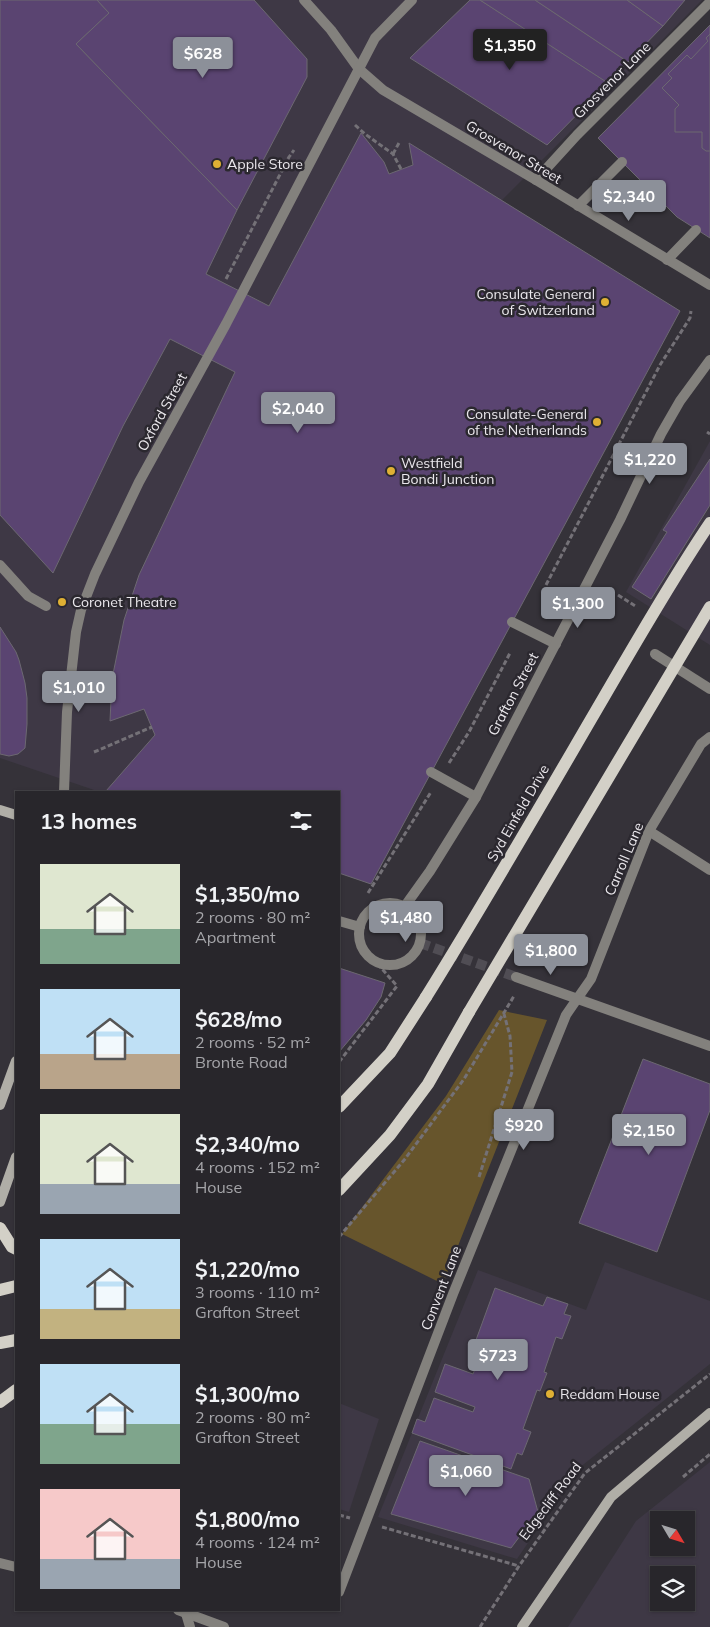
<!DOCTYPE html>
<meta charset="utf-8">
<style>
body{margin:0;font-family:Mulish,sans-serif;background:#302e33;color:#f1f3f6;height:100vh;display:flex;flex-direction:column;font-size:19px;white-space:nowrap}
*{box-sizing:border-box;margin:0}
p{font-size:16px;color:#a5a5a9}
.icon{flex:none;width:28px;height:28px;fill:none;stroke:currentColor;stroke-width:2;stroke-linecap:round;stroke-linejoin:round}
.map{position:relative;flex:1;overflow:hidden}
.sheet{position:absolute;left:15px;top:791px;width:325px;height:820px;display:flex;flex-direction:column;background:#28262b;border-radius:0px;box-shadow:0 1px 4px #0004,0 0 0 1px #444347}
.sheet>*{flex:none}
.needle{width:32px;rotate:128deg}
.tools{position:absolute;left:650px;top:1511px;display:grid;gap:10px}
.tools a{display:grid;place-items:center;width:45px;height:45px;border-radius:0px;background:#28262b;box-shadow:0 1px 4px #0004,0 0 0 1px #444347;font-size:25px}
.price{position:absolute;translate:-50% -42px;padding:0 11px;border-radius:5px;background:#8c9099;color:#fff;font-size:16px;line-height:32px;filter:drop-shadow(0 1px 2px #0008)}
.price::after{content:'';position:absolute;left:50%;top:30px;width:15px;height:11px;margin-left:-8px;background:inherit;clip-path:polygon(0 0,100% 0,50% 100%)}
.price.current{background:#222;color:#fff}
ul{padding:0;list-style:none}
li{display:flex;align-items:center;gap:15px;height:125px;padding:0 25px}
li span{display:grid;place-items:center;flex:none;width:140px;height:100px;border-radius:0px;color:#555}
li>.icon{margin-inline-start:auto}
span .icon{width:60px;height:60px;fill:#fffc;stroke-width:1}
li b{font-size:21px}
h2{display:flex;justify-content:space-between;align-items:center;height:60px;padding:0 25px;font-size:21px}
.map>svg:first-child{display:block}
.built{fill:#3e3845;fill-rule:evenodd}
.green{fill:#67552c}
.building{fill:#5a4471;stroke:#6c6871}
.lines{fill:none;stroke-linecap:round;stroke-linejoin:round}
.street-tunnel{stroke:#504d54;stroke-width:10;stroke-dasharray:10 5;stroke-linecap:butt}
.path{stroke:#747177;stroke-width:3;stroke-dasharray:5 2.5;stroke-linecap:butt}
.lane{stroke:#83817d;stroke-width:10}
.street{stroke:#83817d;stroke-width:10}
.secondary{stroke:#b0aea7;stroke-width:10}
.primary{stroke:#d3d0c7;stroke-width:12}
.primary-bridge{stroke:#d3d0c7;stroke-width:12}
.poi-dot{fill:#dfb034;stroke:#2b282f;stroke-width:2}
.labels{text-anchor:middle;stroke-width:5;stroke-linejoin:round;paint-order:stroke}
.street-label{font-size:14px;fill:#ebe8ed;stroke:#2b282f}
.poi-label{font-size:14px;fill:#ebe8ed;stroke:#2b282f;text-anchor:start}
</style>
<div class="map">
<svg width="710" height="1627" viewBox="0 0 710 1627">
<rect width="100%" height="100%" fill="#353239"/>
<!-- built -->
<g class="built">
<polygon points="0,0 702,0 497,205 680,311 371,884 339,874 339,792 100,792 0,758"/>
<polygon points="710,441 710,645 626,592"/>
<polygon points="605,1262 710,1301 710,1364 579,1468 517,1559 378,1517 478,1270 586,1310"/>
<polygon points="339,1403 379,1419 349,1512 339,1509"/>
<path d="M710,1462V1627H568L636,1521ZM659,1520H686V1548H659ZM659,1575H686V1602H659Z"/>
</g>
<!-- green -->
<polygon class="green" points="499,1010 547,1020 443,1284 342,1234 446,1096"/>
<!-- building -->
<g class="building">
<polygon points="0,0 97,0 109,13 76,44 237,210 206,274 269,306 361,133 384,162 389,174 413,165 409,143 680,311 371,884 339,873 339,792 110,792 106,791 155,735 144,709 110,721 112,679 124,620 139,575 235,372 170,339 123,426 53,573 0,515"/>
<polygon points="97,0 254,0 307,59 307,77 237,210 76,44 109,13"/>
<polygon points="470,0 480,0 608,83 547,145 410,58"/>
<polygon points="480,0 535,0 628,62 608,83"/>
<polygon points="535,0 627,0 663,26 628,62"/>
<polygon points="627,0 685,0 663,26"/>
<polygon points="710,25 710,238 677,217 598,138"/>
<polygon points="710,34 710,151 706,151 702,148 702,132 675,132 675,109 679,105 662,88 672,78 668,74 687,55 691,59 708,41 706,38"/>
<polygon points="710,459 710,505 651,599 632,587 667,532 663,530"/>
<polygon points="0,627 16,652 19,660 25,683 27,698 27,724 25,748 18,754 9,756 0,754"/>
<polygon points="339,968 385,983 381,997 366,1020 339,1052"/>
<polygon points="643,1059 710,1084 710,1110 657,1252 579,1223"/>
<polygon points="495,1288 543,1306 547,1297 568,1304 564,1314 571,1316 562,1339 556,1337 544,1372 547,1373 540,1391 537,1390 523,1429 531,1432 522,1455 517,1453 511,1469 412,1433 417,1419 425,1422 434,1398 473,1412 475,1407 435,1392 445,1364 473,1374 485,1344 476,1340"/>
<polygon points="420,1441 529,1479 538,1512 511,1548 391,1514"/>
</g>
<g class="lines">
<!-- street-tunnel -->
<polyline class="street-tunnel" points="420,943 516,977"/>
<!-- path -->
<g class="path">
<polyline points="355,125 365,134 393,154 401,169"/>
<polyline points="393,154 400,141"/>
<polyline points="650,209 658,198"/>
<polyline points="226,279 289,157 294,150"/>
<polyline points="707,432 710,434"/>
<polyline points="546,585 660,365 690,318 691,311"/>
<polyline points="618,595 637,607"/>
<polyline points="94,752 152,727"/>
<polyline points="449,763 469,732 510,653"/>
<polyline points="368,893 431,792"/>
<polyline points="339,1062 397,986 376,962"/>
<polyline points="479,1177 512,1072 510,1036 504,1014"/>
<polyline points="339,1237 405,1159 464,1079 514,996"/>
<polyline points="683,1477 710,1454"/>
<polyline points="339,1515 350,1518"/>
<polyline points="382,1527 519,1566"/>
<polyline points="480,1627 519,1566 585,1473 710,1374"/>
</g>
<!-- lane -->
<g class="lane">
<polyline points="536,180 577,135 710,2"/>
<polyline points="578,206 622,162"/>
<polyline points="667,260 696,230"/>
<polyline points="512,622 556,644"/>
<polyline points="655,654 710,689"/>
<polyline points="431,772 476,797"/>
<polyline points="649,831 710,870"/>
<polyline points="577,999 591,979 649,831 701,744 710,737"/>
</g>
<!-- street -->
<g class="street">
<polyline points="304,0 331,30 359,69 383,90 536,180 710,285"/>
<polyline points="0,565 28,596 46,606"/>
<polyline points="64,792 67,712 76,632 81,610 95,574 139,482 226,324 375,38 412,0"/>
<circle cx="390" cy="934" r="31"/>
<polyline points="405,906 430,871 476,797 620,520 661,434 680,401 710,360"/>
<polyline points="339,921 360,927"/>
<polyline points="516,977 710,1046"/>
<polyline points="0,1563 16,1567"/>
<polyline points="339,1592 453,1294 566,1015 577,999"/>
<polyline points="178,1610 224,1627"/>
<polyline points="185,1610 190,1627"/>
</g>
<!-- secondary -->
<g class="secondary">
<polyline points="0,810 16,815"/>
<polyline points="0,1105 16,1061"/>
<polyline points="0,1202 16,1157"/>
<polyline points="522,1627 611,1497 710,1413"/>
</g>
<!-- primary -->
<g class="primary">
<polyline points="339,1107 390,1053 426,997"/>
<polyline points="339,1190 390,1135 428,1084 469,1012"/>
<polyline points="0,1228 12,1247 16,1249"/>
<polyline points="0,1290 16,1286"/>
<polyline points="0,1343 16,1340"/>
<polyline points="0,1402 16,1390"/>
</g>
<!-- primary-bridge -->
<g class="primary-bridge">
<path d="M426,997C487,899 545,798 604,697C638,639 672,579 710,523"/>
<polyline points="469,1012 710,607"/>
</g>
</g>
<!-- markers -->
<g class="poi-dot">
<circle cx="217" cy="164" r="5"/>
<circle cx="605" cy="302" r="5"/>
<circle cx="597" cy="422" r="5"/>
<circle cx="391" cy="471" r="5"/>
<circle cx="62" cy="602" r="5"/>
<circle cx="550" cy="1394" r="5"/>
</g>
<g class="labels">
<!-- street labels -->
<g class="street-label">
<text transform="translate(612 80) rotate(-45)" y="5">Grosvenor Lane</text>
<text transform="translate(514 152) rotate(31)" y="5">Grosvenor Street</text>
<text transform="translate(162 412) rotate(-61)" y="5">Oxford Street</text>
<text transform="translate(513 694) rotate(-62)" y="5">Grafton Street</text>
<text transform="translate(518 813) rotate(-60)" y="5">Syd Einfeld Drive</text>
<text transform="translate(624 859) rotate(-67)" y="5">Carroll Lane</text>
<text transform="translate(441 1288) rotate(-69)" y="5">Convent Lane</text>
<text transform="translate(550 1501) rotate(-53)" y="5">Edgecliff Road</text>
</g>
<!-- poi labels -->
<g class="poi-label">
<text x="227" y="169">Apple Store</text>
<text x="595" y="299" text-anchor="end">Consulate General<tspan x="595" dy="16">of Switzerland</tspan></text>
<text x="587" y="419" text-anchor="end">Consulate-General<tspan x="587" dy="16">of the Netherlands</tspan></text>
<text x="401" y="468">Westfield<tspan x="401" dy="16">Bondi Junction</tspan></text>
<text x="72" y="607">Coronet Theatre</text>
<text x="560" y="1399">Reddam House</text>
</g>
</g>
</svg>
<div class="tools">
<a><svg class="needle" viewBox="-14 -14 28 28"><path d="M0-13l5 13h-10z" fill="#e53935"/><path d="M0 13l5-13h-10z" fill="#a5a5a9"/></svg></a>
<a><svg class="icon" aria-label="layers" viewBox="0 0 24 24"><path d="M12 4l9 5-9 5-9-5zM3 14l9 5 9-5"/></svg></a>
</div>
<b class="price current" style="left:510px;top:71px">$1,350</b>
<b class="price" style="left:203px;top:79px">$628</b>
<b class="price" style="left:629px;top:222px">$2,340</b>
<b class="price" style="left:298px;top:434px">$2,040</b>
<b class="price" style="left:650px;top:485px">$1,220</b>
<b class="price" style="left:578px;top:629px">$1,300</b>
<b class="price" style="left:79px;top:713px">$1,010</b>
<b class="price" style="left:406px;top:943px">$1,480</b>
<b class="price" style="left:551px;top:976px">$1,800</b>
<b class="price" style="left:524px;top:1151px">$920</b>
<b class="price" style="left:649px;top:1156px">$2,150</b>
<b class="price" style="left:498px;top:1381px">$723</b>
<b class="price" style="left:466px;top:1497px">$1,060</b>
<section class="sheet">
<h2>13 homes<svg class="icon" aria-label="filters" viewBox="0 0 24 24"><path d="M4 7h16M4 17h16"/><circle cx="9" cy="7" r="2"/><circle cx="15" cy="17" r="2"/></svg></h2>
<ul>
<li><span style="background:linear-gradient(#dfe7d0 65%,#7fa58c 0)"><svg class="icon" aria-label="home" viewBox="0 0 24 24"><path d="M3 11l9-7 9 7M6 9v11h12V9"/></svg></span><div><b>$1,350/mo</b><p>2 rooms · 80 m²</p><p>Apartment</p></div></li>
<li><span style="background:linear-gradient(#bfe0f5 65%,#b9a48a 0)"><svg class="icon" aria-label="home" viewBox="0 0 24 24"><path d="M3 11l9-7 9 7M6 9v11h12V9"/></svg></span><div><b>$628/mo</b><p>2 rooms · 52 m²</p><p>Bronte Road</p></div></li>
<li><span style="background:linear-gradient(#dfe7d0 70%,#9aa5b1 0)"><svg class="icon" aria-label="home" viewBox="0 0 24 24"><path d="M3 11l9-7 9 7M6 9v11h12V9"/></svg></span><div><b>$2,340/mo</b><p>4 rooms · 152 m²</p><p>House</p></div></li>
<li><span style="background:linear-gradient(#bfe0f5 70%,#c2b280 0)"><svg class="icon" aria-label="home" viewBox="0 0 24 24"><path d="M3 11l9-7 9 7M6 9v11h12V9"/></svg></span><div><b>$1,220/mo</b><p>3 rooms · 110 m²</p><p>Grafton Street</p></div></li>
<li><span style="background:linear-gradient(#bfe0f5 60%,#7fa58c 0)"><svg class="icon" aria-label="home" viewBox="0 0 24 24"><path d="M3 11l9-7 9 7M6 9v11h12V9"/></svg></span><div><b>$1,300/mo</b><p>2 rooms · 80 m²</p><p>Grafton Street</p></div></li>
<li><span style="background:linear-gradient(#f6c9c9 70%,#9aa5b1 0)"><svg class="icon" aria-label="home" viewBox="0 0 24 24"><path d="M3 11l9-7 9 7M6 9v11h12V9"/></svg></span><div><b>$1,800/mo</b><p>4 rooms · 124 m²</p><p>House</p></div></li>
</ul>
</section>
</div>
